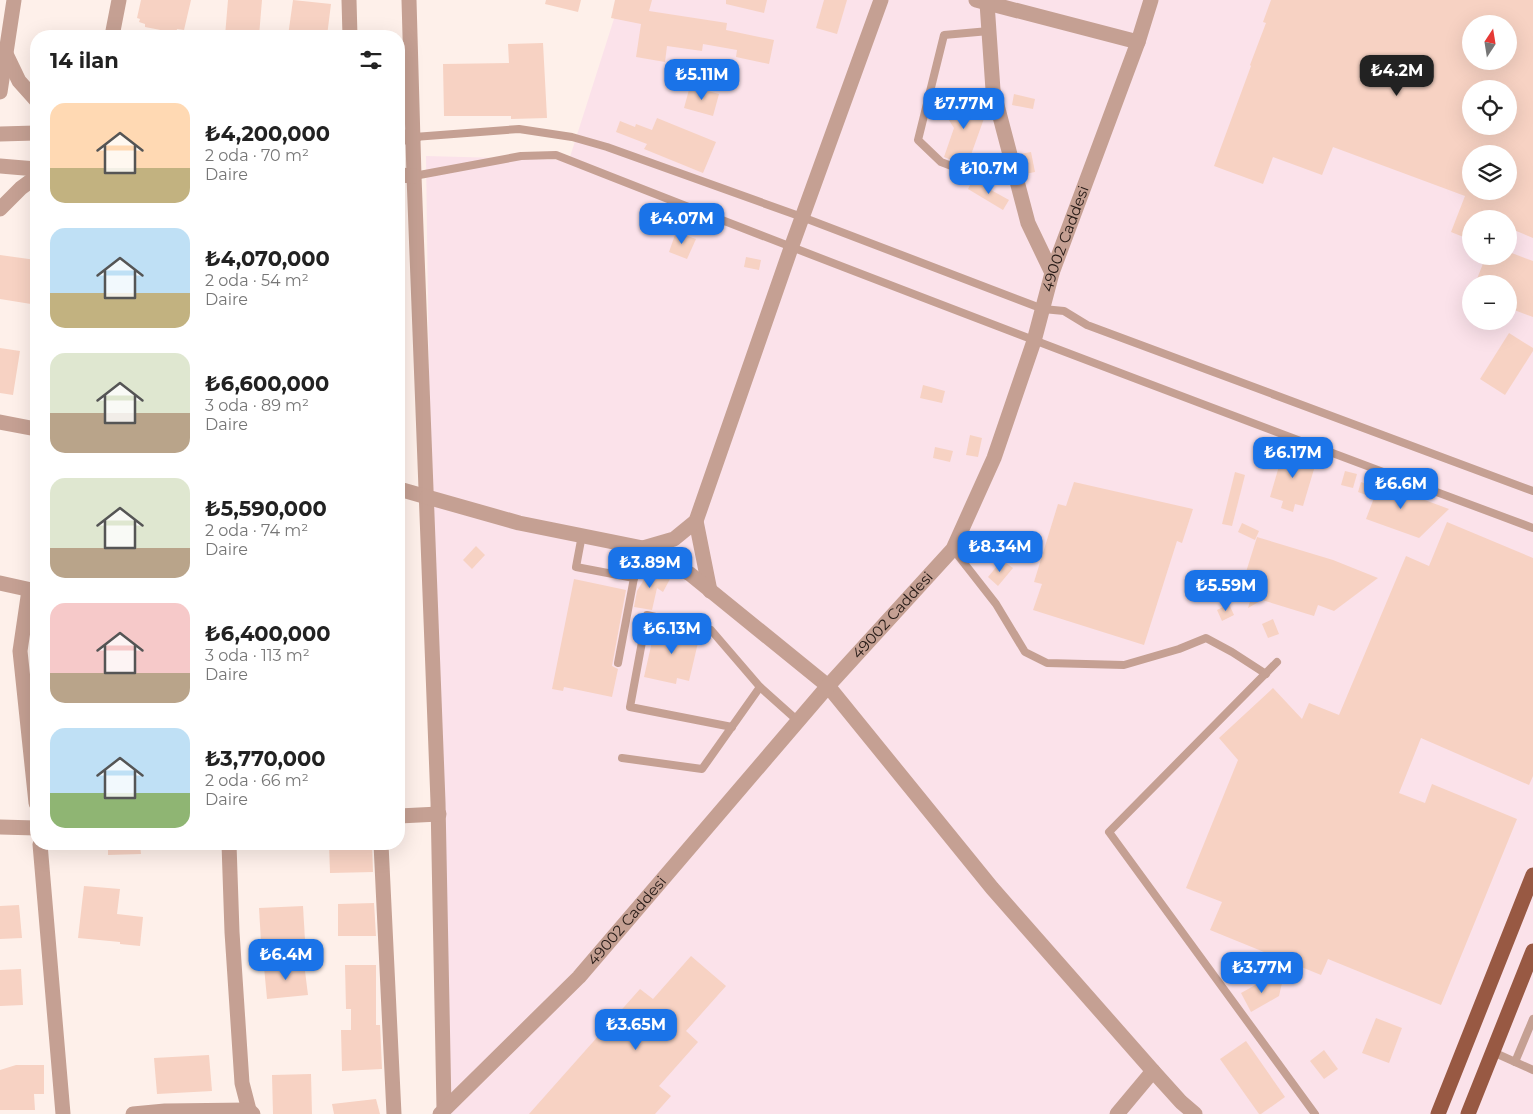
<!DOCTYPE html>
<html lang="tr">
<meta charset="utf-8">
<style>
body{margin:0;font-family:Montserrat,sans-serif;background:#f2f2f2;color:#222;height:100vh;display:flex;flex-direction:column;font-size:19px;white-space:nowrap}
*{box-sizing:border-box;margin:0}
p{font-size:16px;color:#767676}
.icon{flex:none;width:28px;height:28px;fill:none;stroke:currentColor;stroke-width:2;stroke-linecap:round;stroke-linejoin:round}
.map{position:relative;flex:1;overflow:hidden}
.drawer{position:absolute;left:30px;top:30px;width:375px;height:820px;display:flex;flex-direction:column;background:#fff;border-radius:20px;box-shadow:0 5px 20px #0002}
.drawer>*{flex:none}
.needle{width:32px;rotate:12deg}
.controls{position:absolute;left:1462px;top:15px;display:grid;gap:10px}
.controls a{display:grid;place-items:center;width:55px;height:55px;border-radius:50%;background:#fff;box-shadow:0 5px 20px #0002;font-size:25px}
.price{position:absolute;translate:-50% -42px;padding:0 11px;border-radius:10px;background:#1a73e8;color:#fff;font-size:16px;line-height:32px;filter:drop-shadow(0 1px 2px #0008)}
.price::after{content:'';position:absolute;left:50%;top:30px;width:15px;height:11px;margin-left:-8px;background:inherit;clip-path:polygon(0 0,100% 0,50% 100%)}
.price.on{background:#222;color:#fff}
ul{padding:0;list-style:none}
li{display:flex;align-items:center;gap:15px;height:125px;padding:0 20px}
li span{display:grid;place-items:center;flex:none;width:140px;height:100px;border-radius:15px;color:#555}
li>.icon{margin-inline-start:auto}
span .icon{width:60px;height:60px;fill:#fffc;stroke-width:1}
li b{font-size:21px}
h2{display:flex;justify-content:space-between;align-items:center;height:60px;padding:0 20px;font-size:21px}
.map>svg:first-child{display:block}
.industrial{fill:#fbe2ea;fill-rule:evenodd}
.building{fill:#f7d2c3;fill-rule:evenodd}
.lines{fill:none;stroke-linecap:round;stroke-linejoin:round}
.service{stroke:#c5a093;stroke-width:8}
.minor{stroke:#c5a093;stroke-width:15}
.tertiary{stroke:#c5a093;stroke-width:15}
.primary{stroke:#985943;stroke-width:15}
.labels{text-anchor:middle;stroke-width:4;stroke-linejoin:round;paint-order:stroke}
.street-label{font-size:15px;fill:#261a16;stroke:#fff}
</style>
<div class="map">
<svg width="1533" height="1114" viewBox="0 0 1533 1114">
<rect width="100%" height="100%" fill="#fef0ea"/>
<!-- industrial -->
<path class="industrial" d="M620,0H1533V1114H439L426,156L569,160ZM1471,24H1509V61H1471ZM1471,89H1509V126H1471ZM1471,154H1509V191H1471ZM1471,219H1509V256H1471ZM1471,284H1509V321H1471Z"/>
<!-- building -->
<g class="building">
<polygon points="141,0 191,0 184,30 177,29 176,33 145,27 145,24 139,22 140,19 137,18"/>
<polygon points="228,0 262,0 259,36 225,36"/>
<polygon points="293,0 331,4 327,36 288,36"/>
<polygon points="546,0 581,0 578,12 545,4"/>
<polygon points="615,0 652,0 649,11 727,23 726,30 774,40 769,64 736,57 737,50 703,44 702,51 667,46 665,62 636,57 641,24 611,18"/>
<polygon points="726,0 767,0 764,13 726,4"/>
<polygon points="824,0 847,0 837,34 816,28"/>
<path d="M1271,0H1533V238L1509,228V219H1471V240L1451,232L1465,196L1333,147L1322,175L1273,157L1263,184L1214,166L1251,66L1250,65L1266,23L1263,22ZM1471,24H1509V61H1471ZM1471,89H1509V126H1471ZM1471,154H1509V191H1471Z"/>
<polygon points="543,43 547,118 511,119 511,116 444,116 443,64 509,63 508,44"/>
<polygon points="690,86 719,94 713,116 684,108"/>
<polygon points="1014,94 1035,99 1033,109 1012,105"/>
<polygon points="954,97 987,110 967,166 944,157 954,128 947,117"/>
<polygon points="657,118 716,142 703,173 644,149 647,144 616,132 620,121 635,127 636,124 652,130"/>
<polygon points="1031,152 1035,172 1025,174 1020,154"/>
<polygon points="973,180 1009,200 1003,210 968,189"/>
<polygon points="676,232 696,239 687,259 669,252"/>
<polygon points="1509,252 1533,261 1533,317 1509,308 1509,284 1475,284 1486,256 1509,256"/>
<polygon points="0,255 36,260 31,304 0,299"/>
<polygon points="746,257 761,260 759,270 744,267"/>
<polygon points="1509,333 1533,348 1533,351 1505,395 1480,379"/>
<polygon points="0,348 20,351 13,395 0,393"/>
<polygon points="923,385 945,391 942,403 920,398"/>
<polygon points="970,435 982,438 978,457 966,455"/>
<polygon points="935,447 953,451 950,462 933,458"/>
<polygon points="1284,449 1317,459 1303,506 1295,504 1293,512 1281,508 1283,501 1270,497"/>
<polygon points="1345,471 1357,474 1353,488 1341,485"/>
<polygon points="1235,472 1245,475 1232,526 1222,524"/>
<polygon points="1074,482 1193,509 1182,543 1177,541 1144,645 1033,610 1042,584 1034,582 1058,504 1066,506"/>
<polygon points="1361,482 1377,488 1379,483 1449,509 1419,538 1366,519 1374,498 1358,492"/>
<polygon points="1447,522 1533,558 1533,776 1529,785 1421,738 1399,793 1425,803 1432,784 1517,819 1441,1005 1328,959 1321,975 1210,930 1222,902 1186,888 1238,760 1219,738 1273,688 1302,719 1309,703 1339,715 1406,556 1429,566"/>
<polygon points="1242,523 1259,531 1255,540 1238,532"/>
<polygon points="1257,537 1333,560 1378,578 1334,611 1318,605 1314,616 1262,600 1248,608 1258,576 1246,572"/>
<polygon points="476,546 485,555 472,569 463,560"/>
<polygon points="1002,560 1013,568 998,586 988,577"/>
<polygon points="651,568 670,579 663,592 657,588 652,610 634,607 637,591"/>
<polygon points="574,579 626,590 612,666 618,669 612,697 564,687 563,691 552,689"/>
<polygon points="1229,604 1234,615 1222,621 1217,610"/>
<polygon points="1273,619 1279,634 1268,638 1262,624"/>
<polygon points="656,624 700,634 689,681 677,678 676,684 644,677"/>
<polygon points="108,844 140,844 141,854 108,855"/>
<polygon points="329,844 372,844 373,872 330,873"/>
<polygon points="84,886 120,889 117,914 143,917 140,946 120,944 120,942 78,938"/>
<polygon points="374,903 376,936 338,936 338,904"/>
<polygon points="19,905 22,938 0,939 0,906"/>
<polygon points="303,906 305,940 261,942 259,908"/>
<polygon points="691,956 726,986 686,1031 698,1042 659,1086 671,1096 655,1114 529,1114 640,989 653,999"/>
<polygon points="304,963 308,995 267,999 264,967"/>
<polygon points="345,965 376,965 376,1025 380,1025 382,1069 342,1071 341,1030 351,1030 351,1009 346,1009"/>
<polygon points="21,969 23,1005 0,1006 0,970"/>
<polygon points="1266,979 1282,983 1279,996 1251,1012 1241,993"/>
<polygon points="1376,1018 1402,1028 1389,1063 1362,1053"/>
<polygon points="1246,1041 1285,1097 1261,1114 1259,1114 1220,1059"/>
<polygon points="1324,1050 1338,1069 1324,1079 1310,1061"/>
<polygon points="209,1055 212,1091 157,1094 154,1058"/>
<polygon points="16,1065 44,1065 44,1094 34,1094 35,1110 0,1110 0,1070"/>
<polygon points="311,1074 312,1114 273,1114 272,1075"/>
<polygon points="376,1099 380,1114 334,1114 332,1104"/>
</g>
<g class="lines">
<!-- service -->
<g class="service">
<polyline points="989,31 944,35 918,140 941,162 975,175 1015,175"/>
<polyline points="414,137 519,129 572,137 607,147 802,217 1043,309 1064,311 1087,325 1533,491"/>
<path d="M414,176L521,156L556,155C880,283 1206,406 1533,528"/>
<polyline points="582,535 576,567 634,578 643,548"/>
<polyline points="953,549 996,604 1025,652 1047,663 1124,665 1179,649 1206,638 1232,652 1266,674"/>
<polyline points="1277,662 1109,832 1315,1114"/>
<polyline points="618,663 634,578"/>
<polyline points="732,727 630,707 647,615 711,630 760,687 798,721"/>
<polyline points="622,758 702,769 760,687"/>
<polyline points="1493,1052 1533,1070"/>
<polyline points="1515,1062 1533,1019"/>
</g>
<!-- minor -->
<g class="minor">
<polyline points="349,0 350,36"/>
<polyline points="409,0 414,176 438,802 444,1108"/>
<polyline points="976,0 1138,42"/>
<polyline points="987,3 993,90 1028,223 1052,273"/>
<polyline points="112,36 119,0"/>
<polyline points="0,422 36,429"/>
<polyline points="399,489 427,497"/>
<polyline points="696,521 710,591"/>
<polyline points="643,548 674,539 696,521 791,248 881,0"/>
<polyline points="0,583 36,591"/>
<polyline points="29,590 20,651 36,803"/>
<polyline points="399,816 439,814"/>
<polyline points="0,827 36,828"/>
<polyline points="40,844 63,1114"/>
<polyline points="229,844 232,932 242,1083 249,1110 253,1114"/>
<polyline points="381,844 394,1114"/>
<polyline points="133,1114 165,1111 249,1110"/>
<polyline points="1117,1114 1153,1071"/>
</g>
<!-- tertiary -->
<g class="tertiary">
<polyline points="6,54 19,81 36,100"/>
<polyline points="0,92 14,0"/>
<polyline points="0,134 36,133"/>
<polyline points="399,137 414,137"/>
<polyline points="0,166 36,169"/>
<polyline points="399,175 414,176"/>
<polyline points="0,209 21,188 36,177"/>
<polyline points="427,497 519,523 643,548 690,574 828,686 992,888 1153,1071 1181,1102 1195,1114"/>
<path id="s1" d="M440,1114L579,977L828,686L953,549L994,458L1034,341L1052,273L1138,42L1151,0"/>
</g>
<!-- primary -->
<g class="primary">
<polyline points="1438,1114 1533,875"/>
<polyline points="1468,1114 1533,951"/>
</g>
</g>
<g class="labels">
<!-- street labels -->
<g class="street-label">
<text dy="5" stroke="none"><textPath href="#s1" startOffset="1094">49002 Caddesi</textPath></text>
<text dy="5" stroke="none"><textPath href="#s1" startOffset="674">49002 Caddesi</textPath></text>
<text dy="5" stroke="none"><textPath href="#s1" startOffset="269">49002 Caddesi</textPath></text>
</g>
</g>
</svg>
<div class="controls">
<a><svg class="needle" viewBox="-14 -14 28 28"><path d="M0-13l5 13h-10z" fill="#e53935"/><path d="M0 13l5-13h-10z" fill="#767676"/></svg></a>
<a><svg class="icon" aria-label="locate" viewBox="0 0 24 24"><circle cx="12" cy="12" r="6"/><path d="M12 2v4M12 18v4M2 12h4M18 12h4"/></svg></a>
<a><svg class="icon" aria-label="layers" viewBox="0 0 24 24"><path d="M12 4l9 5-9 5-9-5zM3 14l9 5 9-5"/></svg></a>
<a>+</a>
<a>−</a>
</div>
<b class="price on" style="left:1397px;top:97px">₺4.2M</b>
<b class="price" style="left:702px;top:101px">₺5.11M</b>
<b class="price" style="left:964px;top:130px">₺7.77M</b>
<b class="price" style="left:989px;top:195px">₺10.7M</b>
<b class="price" style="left:682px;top:245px">₺4.07M</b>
<b class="price" style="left:1293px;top:479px">₺6.17M</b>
<b class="price" style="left:1401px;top:510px">₺6.6M</b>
<b class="price" style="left:1000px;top:573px">₺8.34M</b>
<b class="price" style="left:650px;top:589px">₺3.89M</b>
<b class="price" style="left:1226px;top:612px">₺5.59M</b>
<b class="price" style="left:672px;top:655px">₺6.13M</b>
<b class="price" style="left:286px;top:981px">₺6.4M</b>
<b class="price" style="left:1262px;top:994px">₺3.77M</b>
<b class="price" style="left:636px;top:1051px">₺3.65M</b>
<section class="drawer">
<h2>14 ilan<svg class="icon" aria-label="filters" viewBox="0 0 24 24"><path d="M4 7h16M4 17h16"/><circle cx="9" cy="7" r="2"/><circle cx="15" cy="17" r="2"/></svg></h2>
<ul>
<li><span style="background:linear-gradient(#ffd9b3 65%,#c2b280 0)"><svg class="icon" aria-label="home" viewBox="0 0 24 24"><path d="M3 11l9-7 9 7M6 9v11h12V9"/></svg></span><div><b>₺4,200,000</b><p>2 oda · 70 m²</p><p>Daire</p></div></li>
<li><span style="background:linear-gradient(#bfe0f5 65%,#c2b280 0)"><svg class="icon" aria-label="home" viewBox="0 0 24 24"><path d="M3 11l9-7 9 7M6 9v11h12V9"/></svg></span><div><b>₺4,070,000</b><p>2 oda · 54 m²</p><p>Daire</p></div></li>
<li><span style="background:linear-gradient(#dfe7d0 60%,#b9a48a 0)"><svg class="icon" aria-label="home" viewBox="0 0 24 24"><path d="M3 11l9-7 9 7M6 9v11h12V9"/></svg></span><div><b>₺6,600,000</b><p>3 oda · 89 m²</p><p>Daire</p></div></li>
<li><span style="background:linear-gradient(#dfe7d0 70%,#b9a48a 0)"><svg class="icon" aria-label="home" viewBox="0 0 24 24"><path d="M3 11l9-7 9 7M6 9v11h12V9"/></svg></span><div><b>₺5,590,000</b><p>2 oda · 74 m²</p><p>Daire</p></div></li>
<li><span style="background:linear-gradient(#f6c9c9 70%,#b9a48a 0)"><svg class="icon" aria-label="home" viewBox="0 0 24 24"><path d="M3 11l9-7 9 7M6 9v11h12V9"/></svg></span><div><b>₺6,400,000</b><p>3 oda · 113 m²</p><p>Daire</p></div></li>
<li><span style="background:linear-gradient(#bfe0f5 65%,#8fb573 0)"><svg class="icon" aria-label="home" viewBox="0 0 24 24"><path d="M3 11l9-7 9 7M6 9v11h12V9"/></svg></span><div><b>₺3,770,000</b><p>2 oda · 66 m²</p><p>Daire</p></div></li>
</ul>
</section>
</div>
